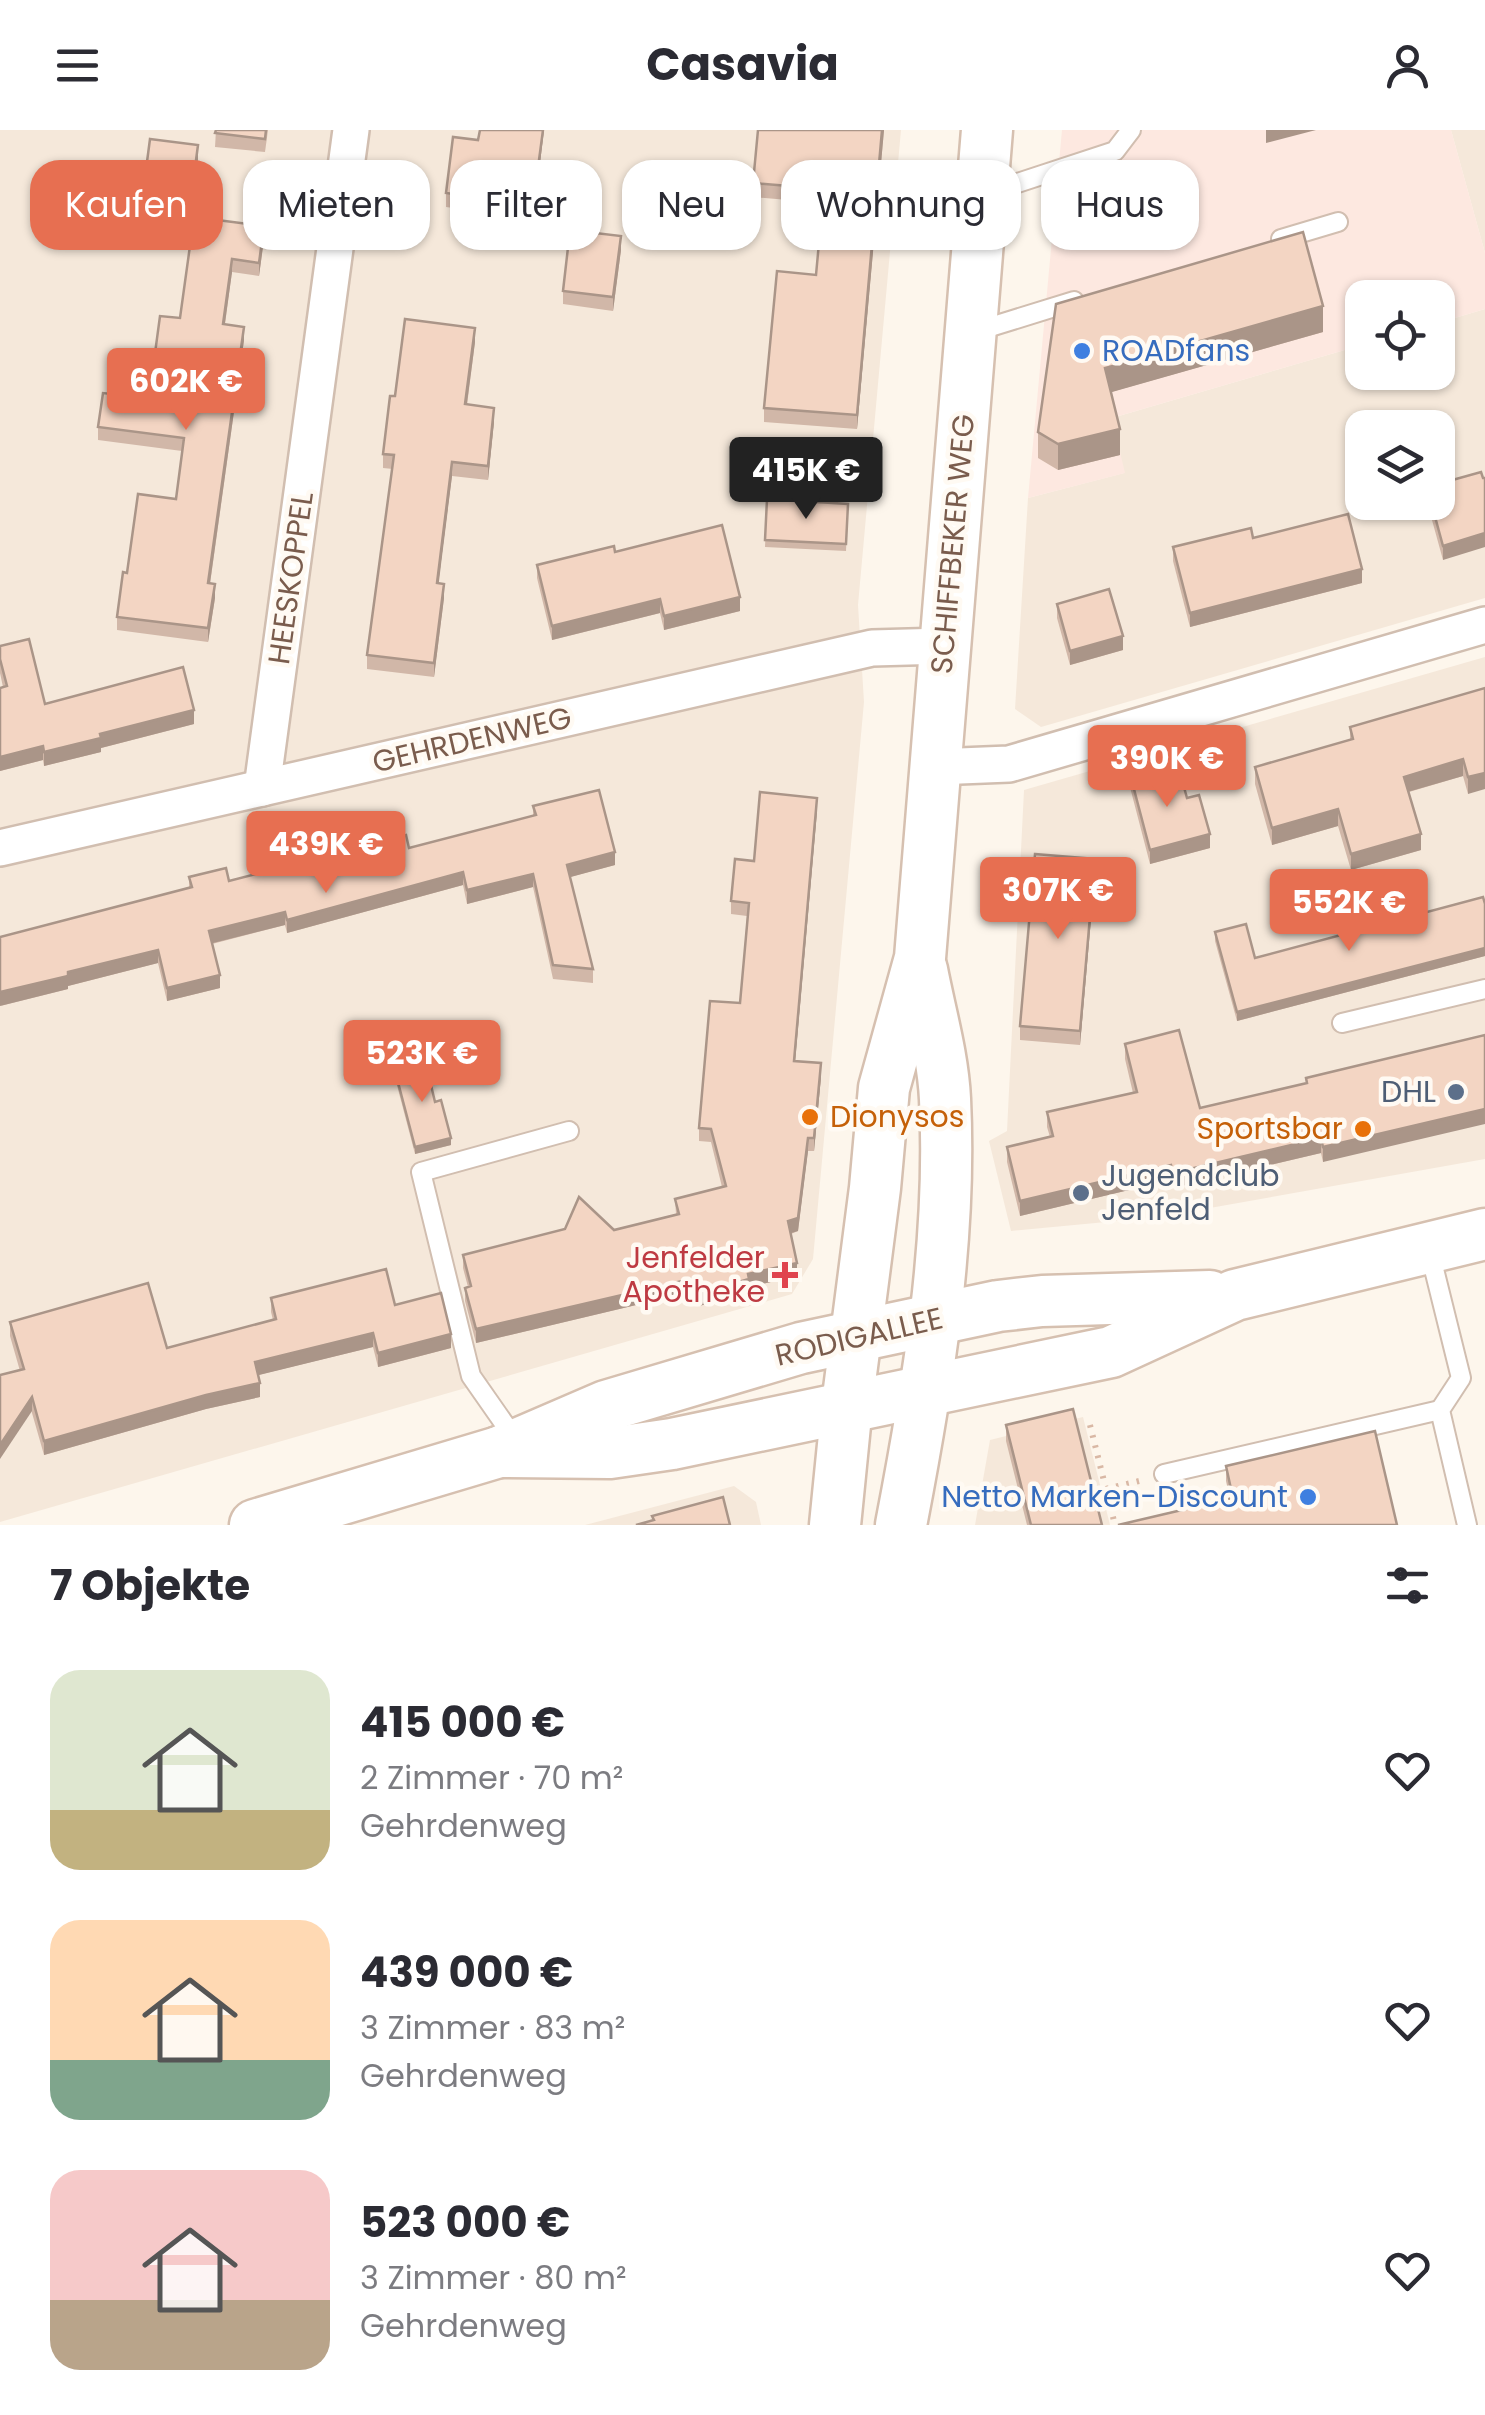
<!DOCTYPE html>
<html lang="de">
<meta charset="utf-8">
<style>
body{margin:0;font-family:Poppins,sans-serif;background:#f7f7f7;color:#2b2b33;height:100vh;display:flex;flex-direction:column;font-size:38px;white-space:nowrap}
*{box-sizing:border-box;margin:0}
p{font-size:32px;color:#7c7c81}
.icon{flex:none;width:55px;height:55px;fill:none;stroke:currentColor;stroke-width:2;stroke-linecap:round;stroke-linejoin:round}
.map{position:relative;height:1395px;overflow:hidden}
.side{display:flex;flex-direction:column;background:#fff;flex:1}
.side>*{flex:none}
.guide{position:absolute;left:30px;top:30px;width:1425px;height:90px;display:flex;gap:20px}
.tools{position:absolute;left:1345px;top:150px;display:grid;gap:20px}
.tools a{display:grid;place-items:center;width:110px;height:110px;border-radius:20px;background:#fff;box-shadow:0 2px 8px #0004;font-size:50px}
.price{position:absolute;translate:-50% -85px;padding:0 22px;border-radius:10px;background:#e76f51;color:#fff;font-size:32px;line-height:65px;filter:drop-shadow(0 2px 5px #0008)}
.price::after{content:'';position:absolute;left:50%;top:60px;width:30px;height:22px;margin-left:-15px;background:inherit;clip-path:polygon(0 0,100% 0,50% 100%)}
.price.current{background:#222;color:#fff}
ul{padding:0;list-style:none}
li{display:flex;align-items:center;gap:30px;height:250px;padding:0 50px}
li span{display:grid;place-items:center;flex:none;width:280px;height:200px;border-radius:30px;color:#555}
li>.icon{margin-inline-start:auto}
span .icon{width:120px;height:120px;fill:#fffc;stroke-width:1}
li b{font-size:42px}
h2{display:flex;justify-content:space-between;align-items:center;height:120px;padding:0 50px;font-size:42px}
.chip{padding:0 35px;border-radius:30px;background:#fff;box-shadow:0 2px 8px #0004;font-size:35px;line-height:90px}
.chip.current{background:#e76f51;color:#fff}
header{display:flex;justify-content:space-between;align-items:center;height:130px;padding:0 50px;background:#fff;font-size:45px;font-weight:700}
.map>svg:first-child{display:block}
.residential{fill:#f5e8da;fill-rule:evenodd}
.commercial{fill:#fde8e0}
.lines{fill:none;stroke-linecap:round;stroke-linejoin:round}
.service-casing{stroke:#d1beb0;stroke-width:22}
.minor-casing{stroke:#d1beb0;stroke-width:40}
.secondary-casing{stroke:#d6c0b0;stroke-width:55}
.path{stroke:#d9b8a5;stroke-width:6;stroke-dasharray:2.5 8;stroke-linecap:butt}
.service{stroke:#fff;stroke-width:18}
.minor{stroke:#fff;stroke-width:35}
.secondary{stroke:#fff;stroke-width:50}
.wall{fill:#d1b7a8}
.shaded-wall{fill:#aa9588}
.building{fill:#f3d5c3;stroke:#aa9588;stroke-width:2.5}
.shop-dot{fill:#3f7fe0;stroke:#fffaf3;stroke-width:4}
.service-dot{fill:#5c6f8a;stroke:#fffaf3;stroke-width:4}
.food-dot{fill:#e8710a;stroke:#fffaf3;stroke-width:4}
.health-dot{fill:#e0444e;stroke:#fffaf3;stroke-width:4}
.labels{text-anchor:middle;stroke-width:9;stroke-linejoin:round;paint-order:stroke}
.shop-label{font-size:30px;fill:#366cbe;stroke:#fffaf3;text-anchor:start}
.street-label{font-size:30px;fill:#7a5c4d;stroke:#fffaf3}
.service-label{font-size:30px;fill:#4e5e75;stroke:#fffaf3;text-anchor:end}
.food-label{font-size:30px;fill:#c56008;stroke:#fffaf3;text-anchor:start}
.health-label{font-size:30px;fill:#be3a42;stroke:#fffaf3;text-anchor:end}
</style>
<header><svg class="icon" aria-label="menu" viewBox="0 0 24 24"><path d="M4 6h16M4 12h16M4 18h16"/></svg>Casavia<svg class="icon" aria-label="person" viewBox="0 0 24 24"><circle cx="12" cy="8" r="4"/><path d="M4 21q1-7 8-7t8 7"/></svg></header>
<div class="map">
<svg width="1485" height="1395" viewBox="0 0 1485 1395">
<rect width="100%" height="100%" fill="#fdf6ec"/>
<!-- residential -->
<g class="residential">
<polygon points="0,0 901,0 858,475 864,572 813,1129 792,1164 0,1392"/>
<polygon points="1451,0 1485,0 1485,123"/>
<path d="M1485,179V468L1041,597L1015,579L1028,368L1124,343L1112,288L1362,215V242H1438V193ZM1362,298H1438V372H1362Z"/>
<polygon points="1485,527 1485,1029 1159,1087 1011,1101 989,1011 1007,1001 1024,660"/>
<polygon points="1083,1287 1110,1395 975,1395 990,1310"/>
<polygon points="734,1356 756,1372 761,1395 585,1395"/>
</g>
<!-- commercial -->
<polygon class="commercial" points="1062,0 1451,0 1485,123 1485,179 1438,193 1438,168 1362,168 1362,215 1112,288 1125,343 1028,368"/>
<g class="lines">
<!-- service casing -->
<g class="service-casing">
<g id="service">
<polyline points="987,63 1115,21 1131,0"/>
<polyline points="1281,109 1338,92"/>
<polyline points="974,202 1074,171"/>
<polyline points="1342,893 1485,859"/>
<polyline points="1429,1119 1461,1248 1440,1280 1467,1395"/>
<polyline points="515,1309 471,1246 421,1042 569,1001"/>
<polyline points="1164,1344 1440,1280"/>
</g>
</g>
<!-- minor casing -->
<g class="minor-casing">
<g id="minor">
<polyline points="935,637 1009,634 1485,495"/>
<polyline points="262,658 351,0"/>
<polyline points="0,718 872,518 945,516"/>
</g>
</g>
<!-- secondary casing -->
<g class="secondary-casing">
<g id="secondary">
<polyline points="499,1322 610,1323 672,1314 1111,1222 1235,1165 1485,1104"/>
<polyline points="255,1395 499,1322 606,1276 801,1218 998,1176 1042,1171 1210,1166"/>
<polyline points="835,1395 847,1275 875,1058 884,958 920,828 987,0"/>
<path d="M901,1395C928,1255 952,1111 945,969C943,926 930,882 922,840"/>
</g>
</g>
<!-- path -->
<g class="path">
<polyline points="1090,1295 1115,1395"/>
<polyline points="1106,1359 1139,1351"/>
</g>
<!-- service -->
<use href="#service" class="service"/>
<!-- minor -->
<use href="#minor" class="minor"/>
<!-- secondary -->
<use href="#secondary" class="secondary"/>
</g>
<!-- wall -->
<g class="wall">
<polygon points="216,0 268,0 265,22 215,17"/>
<polygon points="544,0 533,89 446,77 446,63 478,10"/>
<polygon points="884,0 857,299 764,292 764,278 816,145 822,73 753,67 753,53"/>
<polygon points="198,29 191,82 143,76 143,62"/>
<polygon points="194,87 264,109 259,146 232,142 225,194 244,210 210,454 215,468 208,512 117,500 117,487 127,443 176,369 182,321 98,310 98,297 149,268 180,188"/>
<polygon points="621,120 613,181 563,174 563,161"/>
<polygon points="1056,174 1323,202 1111,262 1120,325 1058,340 1038,328 1038,302"/>
<polygon points="475,212 467,275 494,292 488,350 452,346 438,454 444,468 434,547 367,539 367,525 393,339 383,338 383,324 395,266"/>
<polygon points="1481,342 1443,430 1427,372 1438,372"/>
<polygon points="767,369 848,374 846,421 765,417"/>
<polygon points="1253,408 1362,453 1190,497 1173,431 1173,417"/>
<polygon points="615,422 740,481 664,500 660,483 552,510 537,448 537,435"/>
<polygon points="1057,474 1123,520 1070,535 1057,488"/>
<polygon points="0,516 45,574 194,594 101,618 101,622 44,636 43,630 0,641 0,558 3,557 0,543"/>
<polygon points="1485,558 1468,664 1463,646 1409,662 1421,720 1351,740 1338,696 1272,715 1255,654 1255,637 1350,610 1350,597"/>
<polygon points="1125,625 1162,655 1187,668 1210,718 1150,734 1125,638"/>
<polygon points="533,676 615,735 570,747 593,839 593,853 553,849 533,757 467,774 463,755 287,803 285,795 212,814 220,858 167,871 158,833 68,856 68,859 0,876 189,757 189,747 229,751 409,718 533,686"/>
<polygon points="817,681 795,931 821,947 814,1021 808,1021 798,1101 791,1104 797,1146 749,1157 749,1163 699,1176 695,1161 476,1213 465,1171 465,1158 468,1157 463,1138 463,1125 614,1100 676,1084 675,1069 722,1057 711,1012 699,1011 699,998 740,873 747,786 731,784 731,771 754,731"/>
<polygon points="1095,743 1080,915 1020,910 1020,896"/>
<polygon points="1485,774 1485,826 1237,891 1215,811 1215,802 1255,828"/>
<polygon points="1485,905 1323,1032 1321,1023 1173,1058 1171,1050 1020,1086 1007,1032 1007,1017 1050,1007 1047,997 1047,982 1133,963 1125,929 1125,914 1200,978 1306,953 1306,948"/>
<polygon points="394,937 435,972 451,1015 415,1024 394,944"/>
<polygon points="271,1168 395,1175 451,1218 378,1237 373,1217 258,1245 260,1267 206,1279 44,1325 10,1206 10,1192 167,1218 273,1190 271,1182"/>
<polygon points="1006,1295 1102,1395 1027,1395 1006,1311"/>
<polygon points="1226,1336 1397,1395 1230,1369 1226,1351"/>
</g>
<!-- shaded-wall -->
<g class="shaded-wall">
<polygon points="543,0 544,0 533,89 533,75"/>
<polygon points="882,0 884,0 857,299 857,285"/>
<polygon points="1266,0 1316,0 1266,13"/>
<polygon points="198,15 198,29 191,82 191,68"/>
<polygon points="264,96 264,109 259,146 259,133"/>
<polygon points="621,106 621,120 613,181 613,167"/>
<polygon points="232,129 232,142 223,207 223,194"/>
<polygon points="1323,176 1323,202 1105,264 1105,238"/>
<polygon points="244,197 244,210 208,467 208,453"/>
<polygon points="475,198 475,212 465,288 465,274"/>
<polygon points="494,278 494,292 488,350 488,336"/>
<polygon points="1120,299 1120,325 1058,340 1058,314"/>
<polygon points="452,332 452,346 437,467 437,453"/>
<polygon points="1485,403 1485,417 1443,430 1443,416"/>
<polygon points="1362,439 1362,453 1190,497 1190,483"/>
<polygon points="215,454 215,468 208,512 208,498"/>
<polygon points="444,454 444,468 434,547 434,533"/>
<polygon points="740,467 740,481 664,500 664,486"/>
<polygon points="660,469 660,483 552,510 552,496"/>
<polygon points="1123,506 1123,520 1070,535 1070,521"/>
<polygon points="194,580 194,594 101,618 101,622 44,636 44,622 100,604"/>
<polygon points="43,616 43,630 0,641 0,627"/>
<polygon points="1463,629 1463,646 1404,663 1404,647"/>
<polygon points="1485,643 1485,659 1468,664 1468,647"/>
<polygon points="817,668 817,681 794,944 794,931"/>
<polygon points="1338,679 1338,696 1272,715 1272,698"/>
<polygon points="1210,704 1210,718 1150,734 1150,720"/>
<polygon points="1421,704 1421,720 1351,740 1351,724"/>
<polygon points="615,722 615,735 567,748 567,735"/>
<polygon points="1095,729 1095,743 1080,915 1080,901"/>
<polygon points="463,742 463,755 287,803 287,790"/>
<polygon points="533,744 533,757 467,774 467,760"/>
<polygon points="285,782 285,795 209,814 209,801"/>
<polygon points="1485,818 1485,826 1237,891 1237,882"/>
<polygon points="158,820 158,833 68,856 68,859 0,876 0,862 68,842"/>
<polygon points="220,845 220,858 167,871 167,858"/>
<polygon points="821,933 821,947 814,1021 814,1008"/>
<polygon points="1485,979 1485,994 1323,1032 1323,1017"/>
<polygon points="451,1008 451,1015 415,1024 415,1017"/>
<polygon points="808,1008 808,1021 798,1101 788,1104 788,1091"/>
<polygon points="1321,1008 1321,1023 1173,1058 1173,1043"/>
<polygon points="1171,1035 1171,1050 1020,1086 1020,1071"/>
<polygon points="797,1133 797,1146 749,1157 749,1163 699,1176 699,1163 748,1144"/>
<polygon points="695,1148 695,1161 476,1213 476,1199"/>
<polygon points="373,1203 373,1217 255,1246 255,1232"/>
<polygon points="451,1204 451,1218 378,1237 378,1223"/>
<polygon points="260,1253 260,1267 206,1279 44,1325 44,1311 206,1265"/>
<polygon points="32,1267 32,1281 0,1329 0,1315"/>
</g>
<!-- building -->
<g class="building">
<polygon points="216,0 266,0 265,9 215,3"/>
<polygon points="480,0 543,0 533,75 446,63 453,7 478,10"/>
<polygon points="758,0 882,0 857,285 764,278 777,141 816,145 824,59 753,53"/>
<polygon points="150,9 198,15 191,68 143,62"/>
<polygon points="194,87 264,96 259,133 232,129 223,194 244,197 208,453 215,454 208,498 117,487 123,442 127,443 138,364 176,369 184,308 98,297 103,263 149,268 160,186 180,188"/>
<polygon points="570,100 621,106 613,167 563,161"/>
<polygon points="1303,102 1323,176 1105,238 1120,299 1058,314 1038,302 1056,174"/>
<polygon points="405,189 475,198 465,274 494,278 488,336 452,332 437,453 444,454 434,533 367,525 394,325 383,324 390,266 395,266"/>
<polygon points="1481,342 1483,348 1485,348 1485,403 1443,416 1431,372 1438,372 1438,354"/>
<polygon points="767,369 848,374 846,414 765,410"/>
<polygon points="1348,384 1362,439 1190,483 1173,417 1251,398 1253,408"/>
<polygon points="722,395 740,467 664,486 660,469 552,496 537,435 614,416 615,422"/>
<polygon points="1109,459 1123,506 1070,521 1057,474"/>
<polygon points="29,509 45,574 183,537 194,580 100,604 101,608 44,622 43,616 0,627 0,558 7,556 0,529 0,516"/>
<polygon points="1485,558 1485,643 1468,647 1463,629 1404,647 1421,704 1351,724 1338,679 1272,698 1255,637 1353,609 1350,597"/>
<polygon points="1125,625 1162,655 1182,650 1187,668 1199,665 1210,704 1150,720"/>
<polygon points="599,660 615,722 567,735 593,839 553,835 533,744 467,760 463,742 287,790 285,782 209,801 220,845 167,858 158,820 68,842 68,846 0,862 0,807 192,757 189,747 226,738 229,751 406,705 409,718 536,685 533,676"/>
<polygon points="760,662 817,668 794,931 821,933 814,1008 808,1008 798,1088 788,1091 797,1133 748,1144 749,1149 699,1163 695,1148 476,1199 465,1158 471,1156 463,1125 565,1099 579,1067 614,1100 679,1084 675,1069 726,1056 711,999 699,998 710,871 740,873 749,773 731,771 735,729 754,731"/>
<polygon points="1035,724 1095,729 1080,901 1020,896"/>
<polygon points="1483,767 1485,774 1485,818 1237,882 1215,802 1246,794 1255,828"/>
<polygon points="1179,900 1200,978 1307,953 1306,948 1485,905 1485,979 1323,1017 1321,1008 1173,1043 1171,1035 1020,1071 1007,1017 1053,1006 1047,982 1137,962 1125,914"/>
<polygon points="425,930 435,972 441,970 451,1008 415,1017 394,937"/>
<polygon points="386,1139 395,1175 441,1163 451,1204 378,1223 373,1203 255,1232 260,1253 206,1265 44,1311 32,1267 0,1315 0,1245 24,1239 10,1192 148,1153 167,1218 276,1189 271,1168"/>
<polygon points="1073,1279 1102,1395 1031,1395 1006,1295"/>
<polygon points="1375,1301 1397,1395 1118,1395 1233,1368 1226,1336"/>
<polygon points="723,1367 730,1395 636,1395 654,1390 652,1386"/>
</g>
<!-- markers -->
<g class="shop-dot">
<circle cx="1082" cy="221" r="10"/>
<circle cx="1308" cy="1367" r="10"/>
</g>
<g class="service-dot">
<circle cx="1456" cy="962" r="10"/>
<circle cx="1081" cy="1063" r="10"/>
</g>
<g class="food-dot">
<circle cx="810" cy="987" r="10"/>
<circle cx="1363" cy="999" r="10"/>
</g>
<path class="health-dot" d="M780 1130h10v10h10v10h-10v10h-10v-10h-10v-10h10z"/>
<g class="labels">
<!-- shop labels -->
<g class="shop-label">
<text x="1102" y="231">ROADfans</text>
<text x="1288" y="1377" text-anchor="end">Netto Marken-Discount</text>
</g>
<!-- street labels -->
<g class="street-label">
<text transform="translate(953 414) rotate(-85)" y="10">SCHIFFBEKER WEG</text>
<text transform="translate(291 448) rotate(-82)" y="10">HEESKOPPEL</text>
<text transform="translate(472 610) rotate(-13)" y="10">GEHRDENWEG</text>
<text transform="translate(859 1207) rotate(-13)" y="10">RODIGALLEE</text>
</g>
<!-- service labels -->
<g class="service-label">
<text x="1436" y="972">DHL</text>
<text x="1101" y="1056" text-anchor="start">Jugendclub<tspan x="1101" dy="34">Jenfeld</tspan></text>
</g>
<!-- food labels -->
<g class="food-label">
<text x="830" y="997">Dionysos</text>
<text x="1343" y="1009" text-anchor="end">Sportsbar</text>
</g>
<!-- health labels -->
<g class="health-label">
<text x="765" y="1138">Jenfelder<tspan x="765" dy="34">Apotheke</tspan></text>
</g>
</g>
</svg>
<div class="tools">
<a><svg class="icon" aria-label="locate" viewBox="0 0 24 24"><circle cx="12" cy="12" r="6"/><path d="M12 2v4M12 18v4M2 12h4M18 12h4"/></svg></a>
<a><svg class="icon" aria-label="layers" viewBox="0 0 24 24"><path d="M12 4l9 5-9 5-9-5zM3 14l9 5 9-5"/></svg></a>
</div>
<b class="price" style="left:186px;top:303px">602K €</b>
<b class="price current" style="left:806px;top:392px">415K €</b>
<b class="price" style="left:1167px;top:680px">390K €</b>
<b class="price" style="left:326px;top:766px">439K €</b>
<b class="price" style="left:1058px;top:812px">307K €</b>
<b class="price" style="left:1349px;top:824px">552K €</b>
<b class="price" style="left:422px;top:975px">523K €</b>
<div class="guide">
<a class="chip current">Kaufen</a>
<a class="chip">Mieten</a>
<a class="chip">Filter</a>
<a class="chip">Neu</a>
<a class="chip">Wohnung</a>
<a class="chip">Haus</a>
</div>
</div>
<section class="side">
<h2>7 Objekte<svg class="icon" aria-label="filters" viewBox="0 0 24 24"><path d="M4 7h16M4 17h16"/><circle cx="9" cy="7" r="2"/><circle cx="15" cy="17" r="2"/></svg></h2>
<ul>
<li><span style="background:linear-gradient(#dfe7d0 70%,#c2b280 0)"><svg class="icon" aria-label="home" viewBox="0 0 24 24"><path d="M3 11l9-7 9 7M6 9v11h12V9"/></svg></span><div><b>415 000 €</b><p>2 Zimmer · 70 m²</p><p>Gehrdenweg</p></div><svg class="icon" aria-label="heart" viewBox="0 0 24 24"><path d="M12 20l-8-8c-3-5 5-10 8-4 3-6 11-1 8 4z"/></svg></li>
<li><span style="background:linear-gradient(#ffd9b3 70%,#7fa58c 0)"><svg class="icon" aria-label="home" viewBox="0 0 24 24"><path d="M3 11l9-7 9 7M6 9v11h12V9"/></svg></span><div><b>439 000 €</b><p>3 Zimmer · 83 m²</p><p>Gehrdenweg</p></div><svg class="icon" aria-label="heart" viewBox="0 0 24 24"><path d="M12 20l-8-8c-3-5 5-10 8-4 3-6 11-1 8 4z"/></svg></li>
<li><span style="background:linear-gradient(#f6c9c9 65%,#b9a48a 0)"><svg class="icon" aria-label="home" viewBox="0 0 24 24"><path d="M3 11l9-7 9 7M6 9v11h12V9"/></svg></span><div><b>523 000 €</b><p>3 Zimmer · 80 m²</p><p>Gehrdenweg</p></div><svg class="icon" aria-label="heart" viewBox="0 0 24 24"><path d="M12 20l-8-8c-3-5 5-10 8-4 3-6 11-1 8 4z"/></svg></li>
</ul>
</section>
